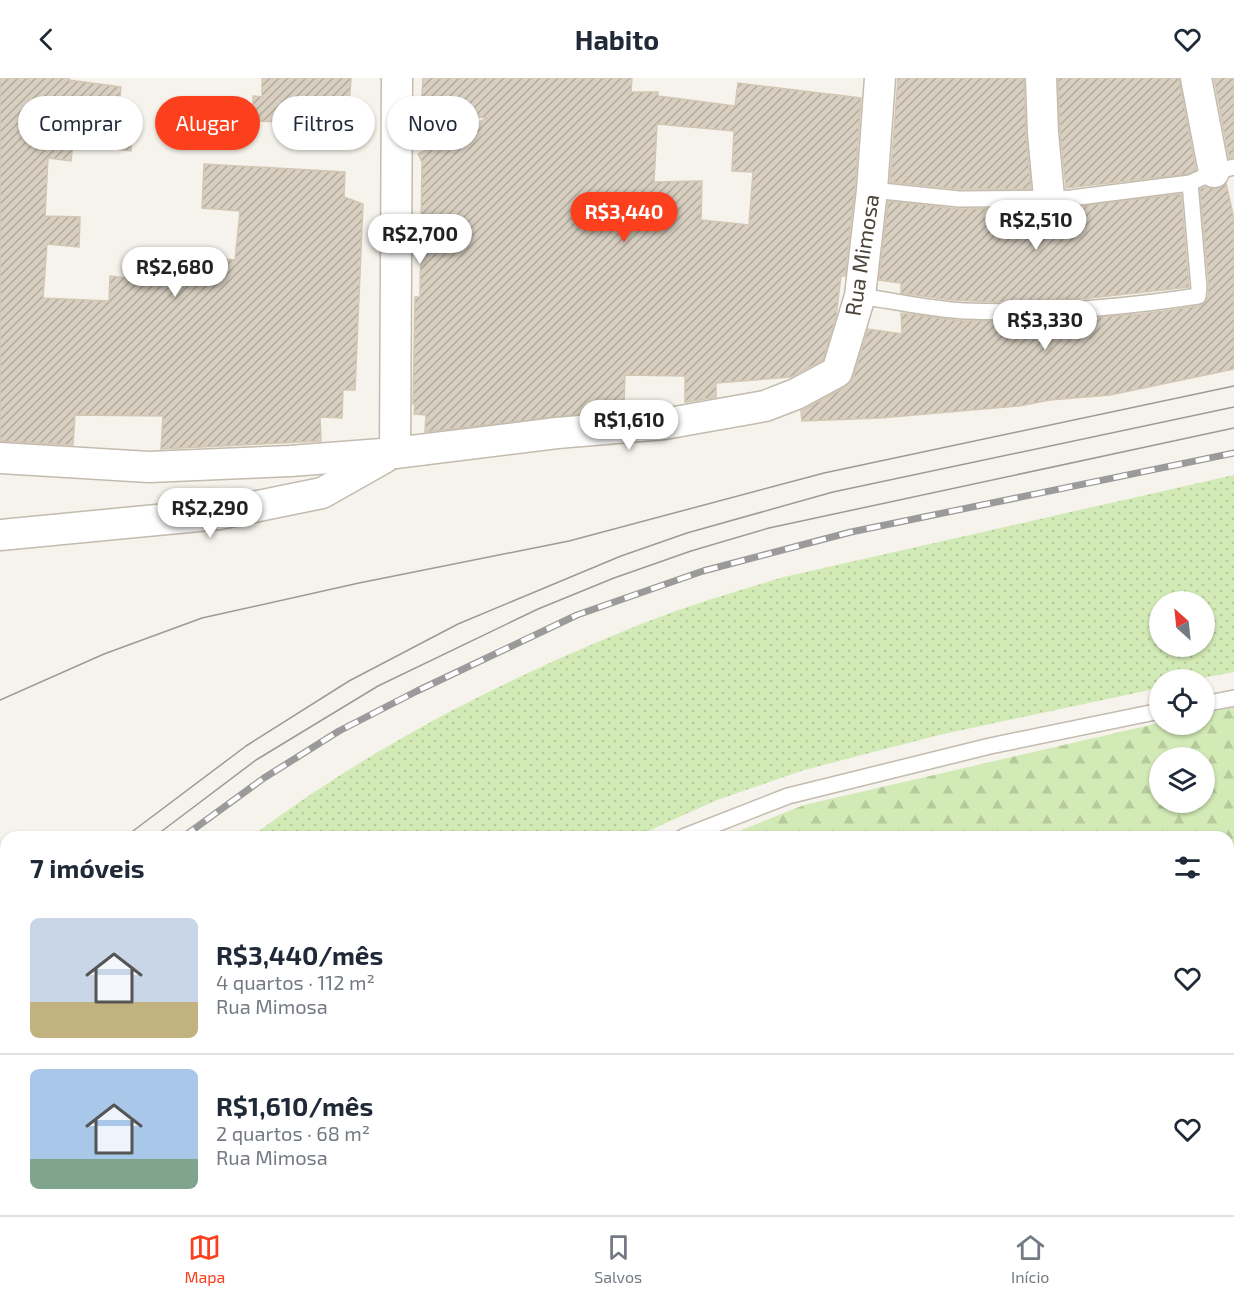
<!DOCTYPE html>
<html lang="pt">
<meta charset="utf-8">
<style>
body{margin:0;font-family:"Exo 2",sans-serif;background:#f6f6f7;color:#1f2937;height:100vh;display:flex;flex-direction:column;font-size:22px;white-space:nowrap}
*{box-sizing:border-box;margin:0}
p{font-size:20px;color:#747a83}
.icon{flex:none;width:33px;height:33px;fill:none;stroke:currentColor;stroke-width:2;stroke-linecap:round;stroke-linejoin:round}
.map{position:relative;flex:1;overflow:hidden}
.details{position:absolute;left:0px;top:753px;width:1234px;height:384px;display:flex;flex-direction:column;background:#fff;border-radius:18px 18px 0 0;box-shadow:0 2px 4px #0004}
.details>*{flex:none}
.banner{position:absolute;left:18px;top:18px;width:600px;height:54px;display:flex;gap:12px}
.needle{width:39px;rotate:333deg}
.tools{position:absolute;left:1149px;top:513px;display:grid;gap:12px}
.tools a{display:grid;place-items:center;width:66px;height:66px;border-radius:50%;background:#fff;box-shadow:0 2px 4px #0004;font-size:30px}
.price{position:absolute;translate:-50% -51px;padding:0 14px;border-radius:21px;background:#fff;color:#222;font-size:20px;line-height:39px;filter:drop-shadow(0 2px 3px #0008)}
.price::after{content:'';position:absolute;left:50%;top:36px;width:18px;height:14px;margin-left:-9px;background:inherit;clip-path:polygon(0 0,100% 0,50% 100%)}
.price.active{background:#fc3f1d;color:#fff}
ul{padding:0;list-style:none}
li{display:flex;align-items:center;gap:18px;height:150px;padding:0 30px}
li+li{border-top:2px solid #e0e1e3}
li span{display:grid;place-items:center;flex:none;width:168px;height:120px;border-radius:9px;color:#555}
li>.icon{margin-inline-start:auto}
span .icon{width:72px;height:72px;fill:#fffc;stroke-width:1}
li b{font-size:26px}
h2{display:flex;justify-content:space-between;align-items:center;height:72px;padding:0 30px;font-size:26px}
.tag{padding:0 21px;border-radius:27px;background:#fff;box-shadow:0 2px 4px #0004;font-size:21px;line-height:54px}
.tag.active{background:#fc3f1d;color:#fff}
header{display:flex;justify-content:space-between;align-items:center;height:78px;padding:0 30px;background:#fff;font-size:27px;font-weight:700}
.dock{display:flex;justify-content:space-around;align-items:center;height:84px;border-top:2px solid #e0e1e3;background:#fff;font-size:16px;color:#747a83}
.dock a{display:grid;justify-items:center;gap:3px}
.dock .active{color:#fc3f1d}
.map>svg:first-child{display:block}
.grass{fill:url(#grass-dots);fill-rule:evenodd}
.forest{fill:url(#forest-firs);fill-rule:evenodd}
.building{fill:url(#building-hatch);stroke:#d3c7b4;stroke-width:1.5;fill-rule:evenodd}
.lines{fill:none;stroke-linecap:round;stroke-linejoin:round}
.service-casing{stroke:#c2bbae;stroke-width:18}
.minor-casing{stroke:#c2bbae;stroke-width:33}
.service{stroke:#fff;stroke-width:15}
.minor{stroke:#fff;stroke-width:30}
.tram{stroke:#9a9a9a;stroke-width:1.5}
.rail-casing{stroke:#9a9a9a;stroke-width:7}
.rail{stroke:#fff;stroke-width:4.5;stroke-dasharray:14;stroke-linecap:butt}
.labels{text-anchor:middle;stroke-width:5;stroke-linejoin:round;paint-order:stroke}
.street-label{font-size:22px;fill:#4b4439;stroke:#fff}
</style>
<header><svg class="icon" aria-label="back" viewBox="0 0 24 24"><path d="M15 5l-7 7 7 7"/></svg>Habito<svg class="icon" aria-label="heart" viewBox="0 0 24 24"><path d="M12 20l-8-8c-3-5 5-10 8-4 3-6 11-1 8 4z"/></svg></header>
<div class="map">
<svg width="1234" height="1137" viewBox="0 0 1234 1137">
<defs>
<pattern id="grass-dots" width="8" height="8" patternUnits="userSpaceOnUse" patternTransform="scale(1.5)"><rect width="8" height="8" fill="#d2eab5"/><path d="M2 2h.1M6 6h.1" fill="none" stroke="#b6ca9c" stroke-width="1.8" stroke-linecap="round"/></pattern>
<pattern id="forest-firs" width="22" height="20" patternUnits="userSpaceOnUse" patternTransform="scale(1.5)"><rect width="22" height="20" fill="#d2eab5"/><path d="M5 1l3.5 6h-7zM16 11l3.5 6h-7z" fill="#b6ca9c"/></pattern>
<pattern id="building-hatch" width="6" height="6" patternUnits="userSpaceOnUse" patternTransform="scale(1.5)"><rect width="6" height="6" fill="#d8cfc1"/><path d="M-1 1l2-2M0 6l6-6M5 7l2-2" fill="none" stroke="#b1aa9e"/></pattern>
</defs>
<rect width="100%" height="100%" fill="#f6f3ec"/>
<!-- grass -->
<g class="grass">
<path d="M1234,397V594L1197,601L1160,602L1159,610L939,657L804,692L717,722L635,759H251C365,673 492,607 624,553C676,531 730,515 784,499ZM1160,524H1204V568H1160Z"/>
<polygon points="1234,980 1234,1137 616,1137 628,1131 1228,1131 1228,982"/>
<polygon points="6,997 6,1049 0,1055 0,1003"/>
</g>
<!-- forest -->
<g class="forest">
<path d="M1234,629V980L1229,982L1228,759H724L804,727L1159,645L1160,646H1204L1205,635ZM1160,680H1204V724H1160Z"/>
<polygon points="6,1099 6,1131 565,1131 554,1137 0,1137 0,1104"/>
</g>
<!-- building -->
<g class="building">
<polygon points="0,0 69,0 69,2 121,9 117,48 132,49 131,73 73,66 71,83 48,80 45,138 80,139 79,169 47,166 43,220 109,223 110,198 171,205 173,178 235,182 240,133 202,130 204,86 345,94 344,119 363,126 355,312 343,312 342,340 320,339 321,363 161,371 163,338 75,337 73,367 0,363"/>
<polygon points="262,0 351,0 348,43 281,39 281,44 253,43 253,18 262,19"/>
<path d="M423,0H632L631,14H658V18L735,28L738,5L861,20L855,110L845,198H841L836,239L823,282L791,299L716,305V319L687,324H685V298L625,297L624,326L601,328V334L425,354L426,337L414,336L415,326H413L415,219H420L422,84L418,76L487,40L421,32ZM657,46L734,53L732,93L753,94L749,147L701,142L702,103L654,104Z"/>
<polygon points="898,0 1024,0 1026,56 1031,111 959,111 890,104"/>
<polygon points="1058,0 1179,0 1196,92 1187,96 1066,110 1060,54"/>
<polygon points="1214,0 1234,0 1234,80 1229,80"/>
<polygon points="1226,105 1234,141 1234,291 1110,317 1050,322 1019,328 880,340 802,343 801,333 845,309 853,300 868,251 902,256 901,235 963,243 1053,242 1141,236 1199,228 1204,225 1208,219 1209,209 1200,111 1206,109 1218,111"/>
<polygon points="1181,116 1189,209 1081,221 994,224 952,222 901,215 901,205 879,202 888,123 959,131 1036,130 1042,135 1050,136 1058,133 1062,130"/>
</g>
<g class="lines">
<!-- service casing -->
<g class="service-casing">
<g id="service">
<polyline points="872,112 959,121 1071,120 1190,105 1214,94 1234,89"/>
<path d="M860,218C894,223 930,231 964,233C1043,236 1120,230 1198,218L1199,210L1190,105"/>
<polyline points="1204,626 1234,620"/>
<polyline points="683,759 788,718 990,668 1160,633"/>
<polyline points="0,1085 6,1079"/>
</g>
</g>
<!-- minor casing -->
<g class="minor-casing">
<g id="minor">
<polyline points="1041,0 1043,55 1049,119"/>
<polyline points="1196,0 1214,94"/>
<polyline points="395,375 397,0"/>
<polyline points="0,380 149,389 290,383 395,375 557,355 664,346 765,328 796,316 837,294 860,218 872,112 880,0"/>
<polyline points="0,457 219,436 322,415 384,380"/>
</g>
</g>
<!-- service -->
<use href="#service" class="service"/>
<!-- minor -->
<use href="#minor" class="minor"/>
<!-- tram -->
<g class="tram">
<polyline points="0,622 104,576 202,540 359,505 569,463 824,395 1234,308"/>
<polyline points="125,759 246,668 349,603 458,546 621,478 687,455 833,414 1234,329"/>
<polyline points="154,759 256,682 378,608 538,531 614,500 691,473 769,450 1234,350"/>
<polyline points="0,875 6,869"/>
<polyline points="0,901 6,895"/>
</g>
<!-- rail casing -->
<g class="rail-casing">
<g id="rail">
<polyline points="183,759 264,700 339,653 417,613 577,537 703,493 851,454 1234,375"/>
<polyline points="0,929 6,922"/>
</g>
</g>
<!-- rail -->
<use href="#rail" class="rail"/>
</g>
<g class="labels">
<!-- street labels -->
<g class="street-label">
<text transform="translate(862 177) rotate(-81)" y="8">Rua Mimosa</text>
</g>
</g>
</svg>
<div class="tools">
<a><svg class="needle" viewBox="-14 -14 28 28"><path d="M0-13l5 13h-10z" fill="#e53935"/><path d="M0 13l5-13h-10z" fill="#747a83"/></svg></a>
<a><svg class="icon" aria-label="locate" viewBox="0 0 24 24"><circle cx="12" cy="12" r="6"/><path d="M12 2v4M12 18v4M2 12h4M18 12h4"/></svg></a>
<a><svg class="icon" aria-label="layers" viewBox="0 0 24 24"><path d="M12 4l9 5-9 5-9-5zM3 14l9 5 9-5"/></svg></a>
</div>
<b class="price active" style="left:624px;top:165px">R$3,440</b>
<b class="price" style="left:1036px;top:173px">R$2,510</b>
<b class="price" style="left:420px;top:187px">R$2,700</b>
<b class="price" style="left:175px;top:220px">R$2,680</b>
<b class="price" style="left:1045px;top:273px">R$3,330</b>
<b class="price" style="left:629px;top:373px">R$1,610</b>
<b class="price" style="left:210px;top:461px">R$2,290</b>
<div class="banner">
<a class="tag">Comprar</a>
<a class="tag active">Alugar</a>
<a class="tag">Filtros</a>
<a class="tag">Novo</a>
</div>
<section class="details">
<h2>7 imóveis<svg class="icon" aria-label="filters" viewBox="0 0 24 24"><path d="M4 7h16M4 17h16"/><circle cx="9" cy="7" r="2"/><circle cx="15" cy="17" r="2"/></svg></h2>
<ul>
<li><span style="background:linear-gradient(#c9d6e8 70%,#c2b280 0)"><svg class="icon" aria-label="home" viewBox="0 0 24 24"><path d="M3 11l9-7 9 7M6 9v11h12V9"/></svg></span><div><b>R$3,440/mês</b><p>4 quartos · 112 m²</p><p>Rua Mimosa</p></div><svg class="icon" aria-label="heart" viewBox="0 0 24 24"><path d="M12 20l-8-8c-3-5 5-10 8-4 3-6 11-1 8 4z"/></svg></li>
<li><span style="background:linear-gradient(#a9c7e8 75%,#7fa58c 0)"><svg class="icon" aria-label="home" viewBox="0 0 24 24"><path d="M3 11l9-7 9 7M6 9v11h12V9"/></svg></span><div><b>R$1,610/mês</b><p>2 quartos · 68 m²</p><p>Rua Mimosa</p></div><svg class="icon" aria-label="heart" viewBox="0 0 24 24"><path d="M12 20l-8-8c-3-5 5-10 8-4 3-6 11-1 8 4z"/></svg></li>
</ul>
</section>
</div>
<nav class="dock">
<a class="active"><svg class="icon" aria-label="map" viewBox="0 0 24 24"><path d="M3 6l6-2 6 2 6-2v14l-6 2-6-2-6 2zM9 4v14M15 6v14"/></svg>Mapa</a>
<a><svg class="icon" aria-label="saved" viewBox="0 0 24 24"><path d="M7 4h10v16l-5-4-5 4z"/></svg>Salvos</a>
<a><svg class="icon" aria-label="home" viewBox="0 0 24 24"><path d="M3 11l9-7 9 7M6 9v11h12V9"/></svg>Início</a>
</nav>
